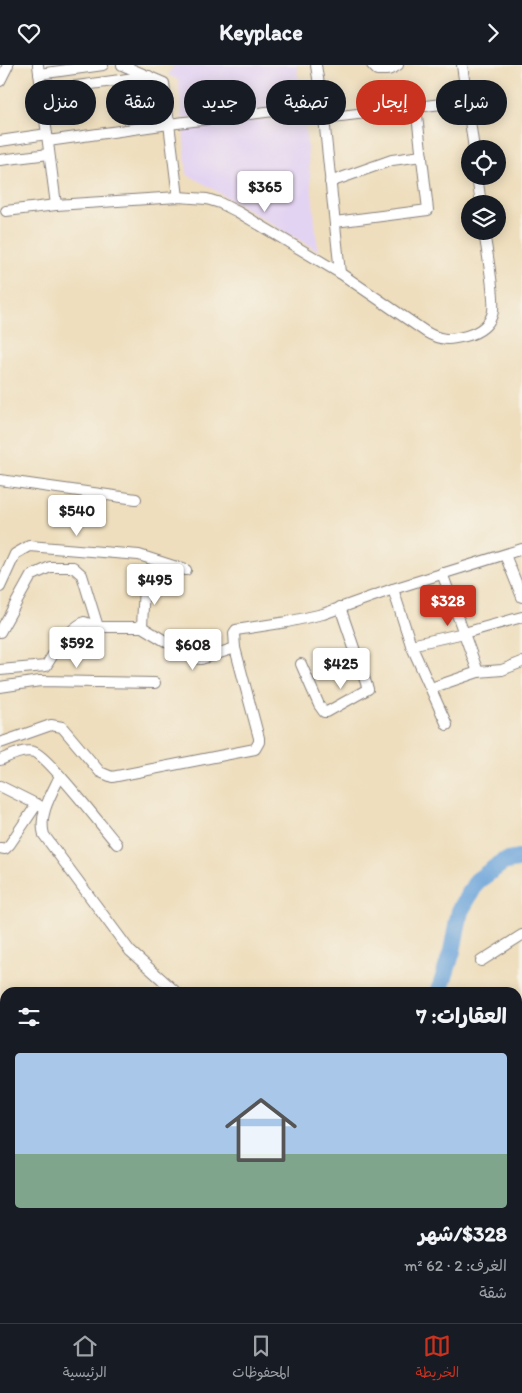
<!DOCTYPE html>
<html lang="ar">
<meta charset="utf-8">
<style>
body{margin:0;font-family:Itim,"Playpen Sans Arabic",sans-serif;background:#20242c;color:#f1f3f6;direction:rtl;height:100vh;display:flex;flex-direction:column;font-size:19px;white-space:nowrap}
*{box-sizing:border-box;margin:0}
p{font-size:16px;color:#9ea1a6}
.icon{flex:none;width:28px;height:28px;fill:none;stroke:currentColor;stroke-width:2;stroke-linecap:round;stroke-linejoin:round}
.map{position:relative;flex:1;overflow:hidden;direction:ltr}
.panel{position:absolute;left:0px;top:922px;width:522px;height:336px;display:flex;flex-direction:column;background:#171b24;border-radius:15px 15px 0 0;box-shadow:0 2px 12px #0003;direction:rtl}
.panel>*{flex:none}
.guide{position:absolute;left:15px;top:15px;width:492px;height:45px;direction:rtl;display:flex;gap:10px}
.tools{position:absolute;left:461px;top:75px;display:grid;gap:10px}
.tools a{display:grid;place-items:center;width:45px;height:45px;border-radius:50%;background:#171b24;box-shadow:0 2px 12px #0003;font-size:25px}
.price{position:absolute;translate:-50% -42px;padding:0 11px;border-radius:5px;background:#fff;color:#222;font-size:16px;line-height:32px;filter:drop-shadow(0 1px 2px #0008)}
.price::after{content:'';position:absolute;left:50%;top:30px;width:15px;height:11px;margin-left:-8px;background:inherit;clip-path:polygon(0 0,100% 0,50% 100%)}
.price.selected{background:#c8321e;color:#fff}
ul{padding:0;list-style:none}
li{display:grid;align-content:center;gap:10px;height:265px;padding:0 15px}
li span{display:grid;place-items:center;height:155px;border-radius:5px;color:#555}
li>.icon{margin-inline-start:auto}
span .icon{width:90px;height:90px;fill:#fffc;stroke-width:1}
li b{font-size:21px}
h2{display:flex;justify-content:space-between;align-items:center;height:60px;padding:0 15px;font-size:21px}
.chip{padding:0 18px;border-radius:22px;background:#171b24;box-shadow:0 2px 12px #0003;font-size:18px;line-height:45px}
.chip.selected{background:#c8321e;color:#fff}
header{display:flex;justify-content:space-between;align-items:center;height:65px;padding:0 15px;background:#171b24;font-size:22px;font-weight:700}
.menu{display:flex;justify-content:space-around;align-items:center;height:70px;border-top:1px solid #363941;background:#171b24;font-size:14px;color:#9ea1a6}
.menu a{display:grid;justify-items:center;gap:2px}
.menu .selected{color:#c8321e}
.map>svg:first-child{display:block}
.built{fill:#e3d3f2}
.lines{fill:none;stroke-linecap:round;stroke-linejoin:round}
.river{stroke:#6ca4da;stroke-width:18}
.minor-casing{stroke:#88807c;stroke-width:12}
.minor{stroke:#fff;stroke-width:10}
</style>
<header><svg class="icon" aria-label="forward" viewBox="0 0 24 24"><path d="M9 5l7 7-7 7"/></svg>Keyplace<svg class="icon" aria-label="heart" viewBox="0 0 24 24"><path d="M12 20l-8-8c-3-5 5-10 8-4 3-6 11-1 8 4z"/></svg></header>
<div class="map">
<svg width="522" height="1258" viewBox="0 0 522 1258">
<rect width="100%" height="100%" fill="#f7f3e8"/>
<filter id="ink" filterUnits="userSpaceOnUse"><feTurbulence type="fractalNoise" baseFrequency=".02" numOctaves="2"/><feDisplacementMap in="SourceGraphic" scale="10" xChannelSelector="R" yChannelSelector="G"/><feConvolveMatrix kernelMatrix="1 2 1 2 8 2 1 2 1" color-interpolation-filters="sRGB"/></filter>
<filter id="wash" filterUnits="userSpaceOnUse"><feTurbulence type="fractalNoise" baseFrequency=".0096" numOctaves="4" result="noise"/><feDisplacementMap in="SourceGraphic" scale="20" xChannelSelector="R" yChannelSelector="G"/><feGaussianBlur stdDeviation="1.12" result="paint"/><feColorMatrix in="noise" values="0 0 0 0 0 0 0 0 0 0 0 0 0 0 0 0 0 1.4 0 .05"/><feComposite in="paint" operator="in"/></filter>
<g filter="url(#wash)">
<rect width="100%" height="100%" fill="#eedebd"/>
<!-- built -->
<g class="built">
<polygon points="174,0 297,0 299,17 295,22 292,22 294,38 281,39 281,43 248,47 245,25 230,30 231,45 218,47 213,51 182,54 178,15 168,10"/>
<polygon points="304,49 318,186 187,109 183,63"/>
</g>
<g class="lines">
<!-- river -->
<g class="river">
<polyline points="439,928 452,886 460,846 477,816 503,797 522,793"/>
<polyline points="518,1239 522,1247"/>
</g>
</g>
</g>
<g filter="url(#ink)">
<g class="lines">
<!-- minor casing -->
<g class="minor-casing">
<g id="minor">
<path d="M38,0L56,140L178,132L207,134L220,138L238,147L340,208L426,267C441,276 450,275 466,271C477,268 488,262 492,250C497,239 486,182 484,166"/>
<polyline points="122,0 164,18 178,132"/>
<polyline points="316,0 324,53 340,208"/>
<path d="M372,0L377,5C385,5 391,6 398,0"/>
<polyline points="462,0 474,84"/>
<polyline points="39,9 103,0"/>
<polyline points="0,16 8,0"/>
<polyline points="41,26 149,11"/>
<polyline points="324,53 467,36"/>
<polyline points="0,76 47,69"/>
<polyline points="48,76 169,59 322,40"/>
<polyline points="0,95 49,89"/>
<polyline points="477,111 481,139"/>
<polyline points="330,117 392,95 422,91"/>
<polyline points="6,146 56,140"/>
<polyline points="335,157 428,145 416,42"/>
<polyline points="0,415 136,434"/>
<polyline points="505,490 522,532"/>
<polyline points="442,508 478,607"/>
<polyline points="0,522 15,489 29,481 139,490 186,505"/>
<polyline points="393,524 411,580 447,660"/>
<polyline points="142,562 144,520"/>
<polyline points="0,567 31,511 50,502 73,502 82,510 98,562 142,562 193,593 201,594 235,583"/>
<polyline points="411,580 464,568 522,552"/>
<polyline points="301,599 319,640 324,647 327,647 368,624 340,542"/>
<path d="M0,605L46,601C56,585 66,566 84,557L98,562"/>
<polyline points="0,622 40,616 155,618"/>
<polyline points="431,623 478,607 502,605 522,597"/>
<polyline points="0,678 51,660 62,662 100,707 112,712 255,684 259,677 259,673 235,583 234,568 236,565 287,557 323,549 393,524 522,484"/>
<path d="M0,695C10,691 23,684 34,687C47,690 104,764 117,779"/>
<path d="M60,711C52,728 38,750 44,770L130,886L177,928"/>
<polyline points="0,721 42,742"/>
<polyline points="0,783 5,784 10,779 37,739"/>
<polyline points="481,896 522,870"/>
<polyline points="518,955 522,953"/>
<polyline points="0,1020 5,1019"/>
<polyline points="518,1056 522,1069"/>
<polyline points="0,1132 5,1127"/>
<polyline points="0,1173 5,1175"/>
<polyline points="0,1210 5,1208"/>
<polyline points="78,1254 89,1258"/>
<polyline points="351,1254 353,1258"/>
<polyline points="434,1254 435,1258"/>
<polyline points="196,1258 197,1254"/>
<polyline points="286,1258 290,1254"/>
</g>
</g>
<!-- minor -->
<use href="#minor" class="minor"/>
</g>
</g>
</svg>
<div class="tools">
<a><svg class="icon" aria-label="locate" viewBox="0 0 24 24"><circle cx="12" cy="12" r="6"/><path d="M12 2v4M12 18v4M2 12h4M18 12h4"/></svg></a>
<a><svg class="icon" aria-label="layers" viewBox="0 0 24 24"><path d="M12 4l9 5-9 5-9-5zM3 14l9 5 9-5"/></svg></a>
</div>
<b class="price" style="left:265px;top:148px">$365</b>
<b class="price" style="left:77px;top:472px">$540</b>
<b class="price" style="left:155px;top:541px">$495</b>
<b class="price selected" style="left:448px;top:562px">$328</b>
<b class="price" style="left:77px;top:604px">$592</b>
<b class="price" style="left:193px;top:606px">$608</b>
<b class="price" style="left:341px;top:625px">$425</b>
<div class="guide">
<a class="chip">شراء</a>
<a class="chip selected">إيجار</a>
<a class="chip">تصفية</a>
<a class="chip">جديد</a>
<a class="chip">شقة</a>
<a class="chip">منزل</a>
</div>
<section class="panel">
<h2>العقارات: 7<svg class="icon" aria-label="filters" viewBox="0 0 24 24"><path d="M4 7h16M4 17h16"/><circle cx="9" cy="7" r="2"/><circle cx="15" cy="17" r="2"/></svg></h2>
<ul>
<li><span style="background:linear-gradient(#a9c7e8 65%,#7fa58c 0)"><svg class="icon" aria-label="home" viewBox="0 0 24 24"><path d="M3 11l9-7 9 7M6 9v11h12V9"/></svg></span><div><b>$328/شهر</b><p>الغرف: 2 · 62 m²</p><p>شقة</p></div></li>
</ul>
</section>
</div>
<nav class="menu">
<a class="selected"><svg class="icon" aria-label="map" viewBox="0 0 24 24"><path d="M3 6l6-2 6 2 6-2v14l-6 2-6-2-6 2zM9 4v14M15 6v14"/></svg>الخريطة</a>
<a><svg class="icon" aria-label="saved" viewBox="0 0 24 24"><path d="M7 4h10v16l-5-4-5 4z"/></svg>المحفوظات</a>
<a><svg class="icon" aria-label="home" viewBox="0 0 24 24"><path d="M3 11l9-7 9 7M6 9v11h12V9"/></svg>الرئيسية</a>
</nav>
